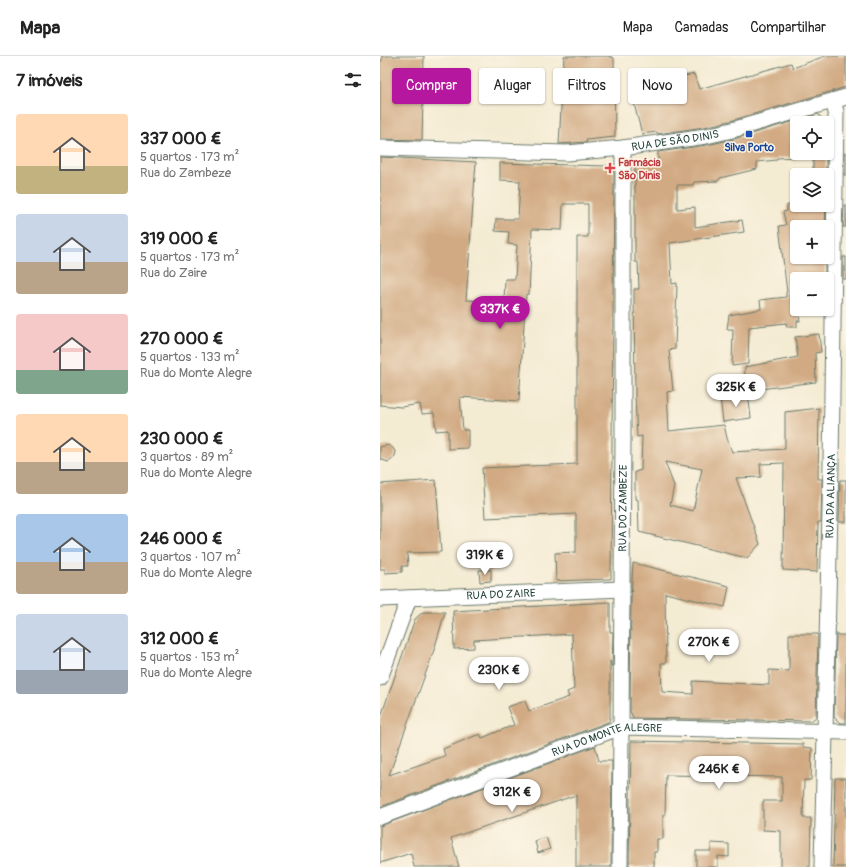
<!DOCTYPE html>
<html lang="pt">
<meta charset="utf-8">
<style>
body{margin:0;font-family:Pangolin,sans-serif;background:#f2f2f2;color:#222;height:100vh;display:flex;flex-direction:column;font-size:15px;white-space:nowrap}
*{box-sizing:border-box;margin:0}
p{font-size:13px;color:#767676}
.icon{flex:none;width:22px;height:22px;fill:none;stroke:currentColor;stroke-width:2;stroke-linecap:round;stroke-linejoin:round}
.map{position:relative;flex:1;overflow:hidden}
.side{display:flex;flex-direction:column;background:#fff;width:380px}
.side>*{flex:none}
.banner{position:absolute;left:12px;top:12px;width:380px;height:36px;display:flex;gap:8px}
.controls{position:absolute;left:410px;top:60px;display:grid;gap:8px}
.controls a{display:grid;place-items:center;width:44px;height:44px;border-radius:4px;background:#fff;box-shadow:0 1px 3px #0004;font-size:20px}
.price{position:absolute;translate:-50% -34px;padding:0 9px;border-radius:14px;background:#fff;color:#222;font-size:13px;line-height:26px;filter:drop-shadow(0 1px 2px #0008)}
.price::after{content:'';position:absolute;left:50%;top:24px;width:12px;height:9px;margin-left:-6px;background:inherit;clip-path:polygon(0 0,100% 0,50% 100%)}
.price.active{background:#b5179e;color:#fff}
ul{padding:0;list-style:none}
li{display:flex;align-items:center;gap:12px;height:100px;padding:0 16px}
li span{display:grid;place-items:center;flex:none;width:112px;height:80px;border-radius:4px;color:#555}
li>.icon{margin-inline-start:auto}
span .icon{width:48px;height:48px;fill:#fffc;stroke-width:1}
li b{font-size:17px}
h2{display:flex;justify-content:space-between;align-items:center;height:48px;padding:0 16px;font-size:17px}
.pill{padding:0 14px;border-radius:4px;background:#fff;box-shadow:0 1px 3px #0004;font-size:14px;line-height:36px}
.pill.active{background:#b5179e;color:#fff}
header{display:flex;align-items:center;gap:24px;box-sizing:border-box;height:56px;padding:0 20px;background:#fff;border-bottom:1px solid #e0e0e0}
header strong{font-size:19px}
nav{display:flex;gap:22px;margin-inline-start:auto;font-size:14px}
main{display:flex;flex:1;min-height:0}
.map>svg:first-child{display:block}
.building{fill:#d1aa83;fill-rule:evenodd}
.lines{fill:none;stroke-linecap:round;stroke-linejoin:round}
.minor-casing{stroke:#6a7a6c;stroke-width:17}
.minor{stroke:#fff;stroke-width:15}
.transit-dot{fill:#1a4fb4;stroke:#fcf5e5;stroke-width:1.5}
.health-dot{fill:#e0444e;stroke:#fcf5e5;stroke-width:1.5}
.labels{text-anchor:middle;stroke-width:3;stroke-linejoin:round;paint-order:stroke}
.street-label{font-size:11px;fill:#1f3d34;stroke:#fcf5e5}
.transit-label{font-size:11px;font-weight:bold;fill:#164399;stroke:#fcf5e5}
.health-label{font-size:11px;font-weight:bold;fill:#be3a42;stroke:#fcf5e5;text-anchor:start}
</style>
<header>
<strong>Mapa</strong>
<nav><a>Mapa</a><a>Camadas</a><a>Compartilhar</a></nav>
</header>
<main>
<section class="side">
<h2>7 imóveis<svg class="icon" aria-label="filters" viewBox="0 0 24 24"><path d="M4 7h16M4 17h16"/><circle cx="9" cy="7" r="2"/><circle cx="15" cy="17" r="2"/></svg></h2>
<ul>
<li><span style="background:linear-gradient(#ffd9b3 65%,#c2b280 0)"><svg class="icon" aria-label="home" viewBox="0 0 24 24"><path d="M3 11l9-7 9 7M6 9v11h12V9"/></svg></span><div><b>337 000 €</b><p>5 quartos · 173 m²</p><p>Rua do Zambeze</p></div></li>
<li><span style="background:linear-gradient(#c9d6e8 60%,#b9a48a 0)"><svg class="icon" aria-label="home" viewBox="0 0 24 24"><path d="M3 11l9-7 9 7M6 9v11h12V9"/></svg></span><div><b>319 000 €</b><p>5 quartos · 173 m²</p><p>Rua do Zaire</p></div></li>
<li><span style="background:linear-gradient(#f6c9c9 70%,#7fa58c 0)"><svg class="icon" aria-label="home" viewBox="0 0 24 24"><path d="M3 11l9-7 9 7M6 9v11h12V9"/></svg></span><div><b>270 000 €</b><p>5 quartos · 133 m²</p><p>Rua do Monte Alegre</p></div></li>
<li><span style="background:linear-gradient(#ffd9b3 60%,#b9a48a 0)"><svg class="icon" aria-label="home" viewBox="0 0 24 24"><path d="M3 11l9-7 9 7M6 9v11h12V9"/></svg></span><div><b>230 000 €</b><p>3 quartos · 89 m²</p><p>Rua do Monte Alegre</p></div></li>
<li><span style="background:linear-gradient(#a9c7e8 60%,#b9a48a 0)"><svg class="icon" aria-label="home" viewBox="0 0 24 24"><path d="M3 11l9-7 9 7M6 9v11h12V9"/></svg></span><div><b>246 000 €</b><p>3 quartos · 107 m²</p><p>Rua do Monte Alegre</p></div></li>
<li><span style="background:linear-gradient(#c9d6e8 70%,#9aa5b1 0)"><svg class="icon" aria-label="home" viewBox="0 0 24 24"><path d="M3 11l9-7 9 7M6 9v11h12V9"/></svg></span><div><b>312 000 €</b><p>5 quartos · 153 m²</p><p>Rua do Monte Alegre</p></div></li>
</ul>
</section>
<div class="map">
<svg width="466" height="811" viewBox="0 0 466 811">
<rect width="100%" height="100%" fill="#fcf5e5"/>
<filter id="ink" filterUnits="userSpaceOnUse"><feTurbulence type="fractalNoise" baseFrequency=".025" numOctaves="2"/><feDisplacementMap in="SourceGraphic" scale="8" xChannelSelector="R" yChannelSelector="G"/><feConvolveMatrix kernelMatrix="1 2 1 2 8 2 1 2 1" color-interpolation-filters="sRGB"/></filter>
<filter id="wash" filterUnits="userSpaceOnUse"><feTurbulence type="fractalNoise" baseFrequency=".012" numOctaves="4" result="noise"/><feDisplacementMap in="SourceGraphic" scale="16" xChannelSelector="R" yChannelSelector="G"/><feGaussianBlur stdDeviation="0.9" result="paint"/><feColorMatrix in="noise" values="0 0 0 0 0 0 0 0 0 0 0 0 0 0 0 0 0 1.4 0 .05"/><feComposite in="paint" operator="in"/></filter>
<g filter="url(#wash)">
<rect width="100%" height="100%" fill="#f4ebd3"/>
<g id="blocks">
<!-- building -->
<g class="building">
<polygon points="2,0 44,0 42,84 0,83 0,5 2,5"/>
<polygon points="184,0 228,0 234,2 235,81 206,84 207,86 179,88"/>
<polygon points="445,0 466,0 466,31 350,65 324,71 278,78 277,76 262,78 253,44 303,32 300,21 314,18 319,33 411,7 413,12"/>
<path d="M438,58L446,67H417V101L397,102V104L377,106V113L340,122L338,125L314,126L313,129H297V153L315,151V171L362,164L364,176L290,187L292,228L297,227L295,293L289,294L293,335L287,336L289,375L344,369L347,382L352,396L405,393V356L439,352L438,423H442L441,466H438L437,516L403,514L404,407L380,408L381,421L356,422L380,488L367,502L259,476L258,444L255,443V416L261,414L262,380L257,381L255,340L254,233H259L258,206H255V109L278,106V96L327,89L354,83ZM285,406L322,413L313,455L290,449L294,430Z"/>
<rect x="433" y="97" width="13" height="22"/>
<rect x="464" y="97" width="2" height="22"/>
<polygon points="0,101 96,106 86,244 124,246 125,223 135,223 137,189 128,188 129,176 115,175 116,163 138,163 140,125 120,124 120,107 227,110 234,116 231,523 176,525 175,497 196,496 196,458 105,462 102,412 197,408 197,181 208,181 208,148 183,148 182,174 152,173 149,238 146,238 139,345 80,341 83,374 88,374 88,392 68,393 68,374 56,375 54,357 42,358 40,348 21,351 0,349"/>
<polygon points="407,149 446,149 445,171 417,171 417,201 445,201 445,223 417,223 417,253 418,253 420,265 417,265 417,271 407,271 406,267 369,271 368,308 352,310 353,273 347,273 349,259 381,253 380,244 406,241 406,236 407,236 399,170 406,169 403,156 407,155"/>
<polygon points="464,149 466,149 466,171 463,171"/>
<rect x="463" y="201" width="3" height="22"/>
<polygon points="439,278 441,296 435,297 436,326 364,335 365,311 418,301 415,281"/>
<polygon points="368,337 371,362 343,366 340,341"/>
<polygon points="8,389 13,392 16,397 14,402 8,406 0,403 0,391"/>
<polygon points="56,424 61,496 27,497 28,510 22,510 22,516 5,517 5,513 0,513 0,428"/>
<polygon points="460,424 466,424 466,466 459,466"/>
<polygon points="253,507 349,530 345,551 285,537 286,607 281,607 282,636 313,638 313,625 389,629 389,614 409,615 409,578 438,578 436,661 431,665 253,662 250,655 251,543"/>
<polygon points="99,514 111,514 111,525 100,526"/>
<polygon points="230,546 230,576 233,576 232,611 230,605 230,663 228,666 0,751 0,663 35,563 43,556 65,556 54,594 9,719 65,700 63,693 87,683 100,678 102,682 134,669 127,651 145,645 149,655 189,641 187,636 194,633 192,578 94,584 94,592 74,593 73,555"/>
<polygon points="456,579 466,579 466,667 460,667 454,661"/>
<polygon points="251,685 423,688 423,691 432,692 431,724 424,724 423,762 431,762 430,811 401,811 401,775 383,774 383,745 402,745 402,721 286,719 285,759 283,759 283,783 277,783 277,796 274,796 274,811 249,811"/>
<polygon points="215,690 219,705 232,705 231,811 196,811 196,739 71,782 79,811 34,811 31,797 0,807 0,770"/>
<polygon points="455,722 466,722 466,811 453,811"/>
<polygon points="166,781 170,793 158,797 155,785"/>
<polygon points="331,787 349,788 349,801 338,800 338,811 316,811 316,795 331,795"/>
</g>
</g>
</g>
<g filter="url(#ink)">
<use href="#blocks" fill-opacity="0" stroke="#6a7a6c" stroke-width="1"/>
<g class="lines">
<!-- minor casing -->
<g class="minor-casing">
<g id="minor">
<path id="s1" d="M0,92L187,97L243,92L326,80L352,74L466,41"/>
<path id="s2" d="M0,543L242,533"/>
<polyline points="0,622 29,542"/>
<path id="s3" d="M0,761L241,671L466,676"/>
<path id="s4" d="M240,811L243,384V92"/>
<path id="s5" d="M442,811L451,408L456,56L453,45"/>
</g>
</g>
<!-- minor -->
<use href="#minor" class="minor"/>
</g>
</g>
<!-- markers -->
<rect class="transit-dot" x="365" y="74" width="8" height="8" rx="2"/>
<path class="health-dot" d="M228 106h4v4h4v4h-4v4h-4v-4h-4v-4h4z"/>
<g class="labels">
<!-- street labels -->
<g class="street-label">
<text dy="4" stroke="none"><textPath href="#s1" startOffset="296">RUA DE SÃO DINIS</textPath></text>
<text dy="4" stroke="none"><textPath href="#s5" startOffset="371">RUA DA ALIANÇA</textPath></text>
<text dy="4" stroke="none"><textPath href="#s4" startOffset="359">RUA DO ZAMBEZE</textPath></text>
<text dy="4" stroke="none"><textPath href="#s2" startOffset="121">RUA DO ZAIRE</textPath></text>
<text dy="4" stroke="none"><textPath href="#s3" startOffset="241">RUA DO MONTE ALEGRE</textPath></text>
</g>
<!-- transit labels -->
<g class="transit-label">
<text x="369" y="95">Silva Porto</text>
</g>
<!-- health labels -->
<g class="health-label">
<text x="238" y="110">Farmácia<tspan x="238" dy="13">São Dinis</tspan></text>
</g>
</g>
</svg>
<div class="controls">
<a><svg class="icon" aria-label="locate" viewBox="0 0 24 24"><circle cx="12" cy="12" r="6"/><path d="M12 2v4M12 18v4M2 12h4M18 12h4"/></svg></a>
<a><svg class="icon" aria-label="layers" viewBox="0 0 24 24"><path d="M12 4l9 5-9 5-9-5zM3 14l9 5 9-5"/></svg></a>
<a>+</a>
<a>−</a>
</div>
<b class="price active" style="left:120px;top:274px">337K €</b>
<b class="price" style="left:356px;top:352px">325K €</b>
<b class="price" style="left:105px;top:520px">319K €</b>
<b class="price" style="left:329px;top:607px">270K €</b>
<b class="price" style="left:119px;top:635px">230K €</b>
<b class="price" style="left:339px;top:734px">246K €</b>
<b class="price" style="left:132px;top:757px">312K €</b>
<div class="banner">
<a class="pill active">Comprar</a>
<a class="pill">Alugar</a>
<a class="pill">Filtros</a>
<a class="pill">Novo</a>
</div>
</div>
</main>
